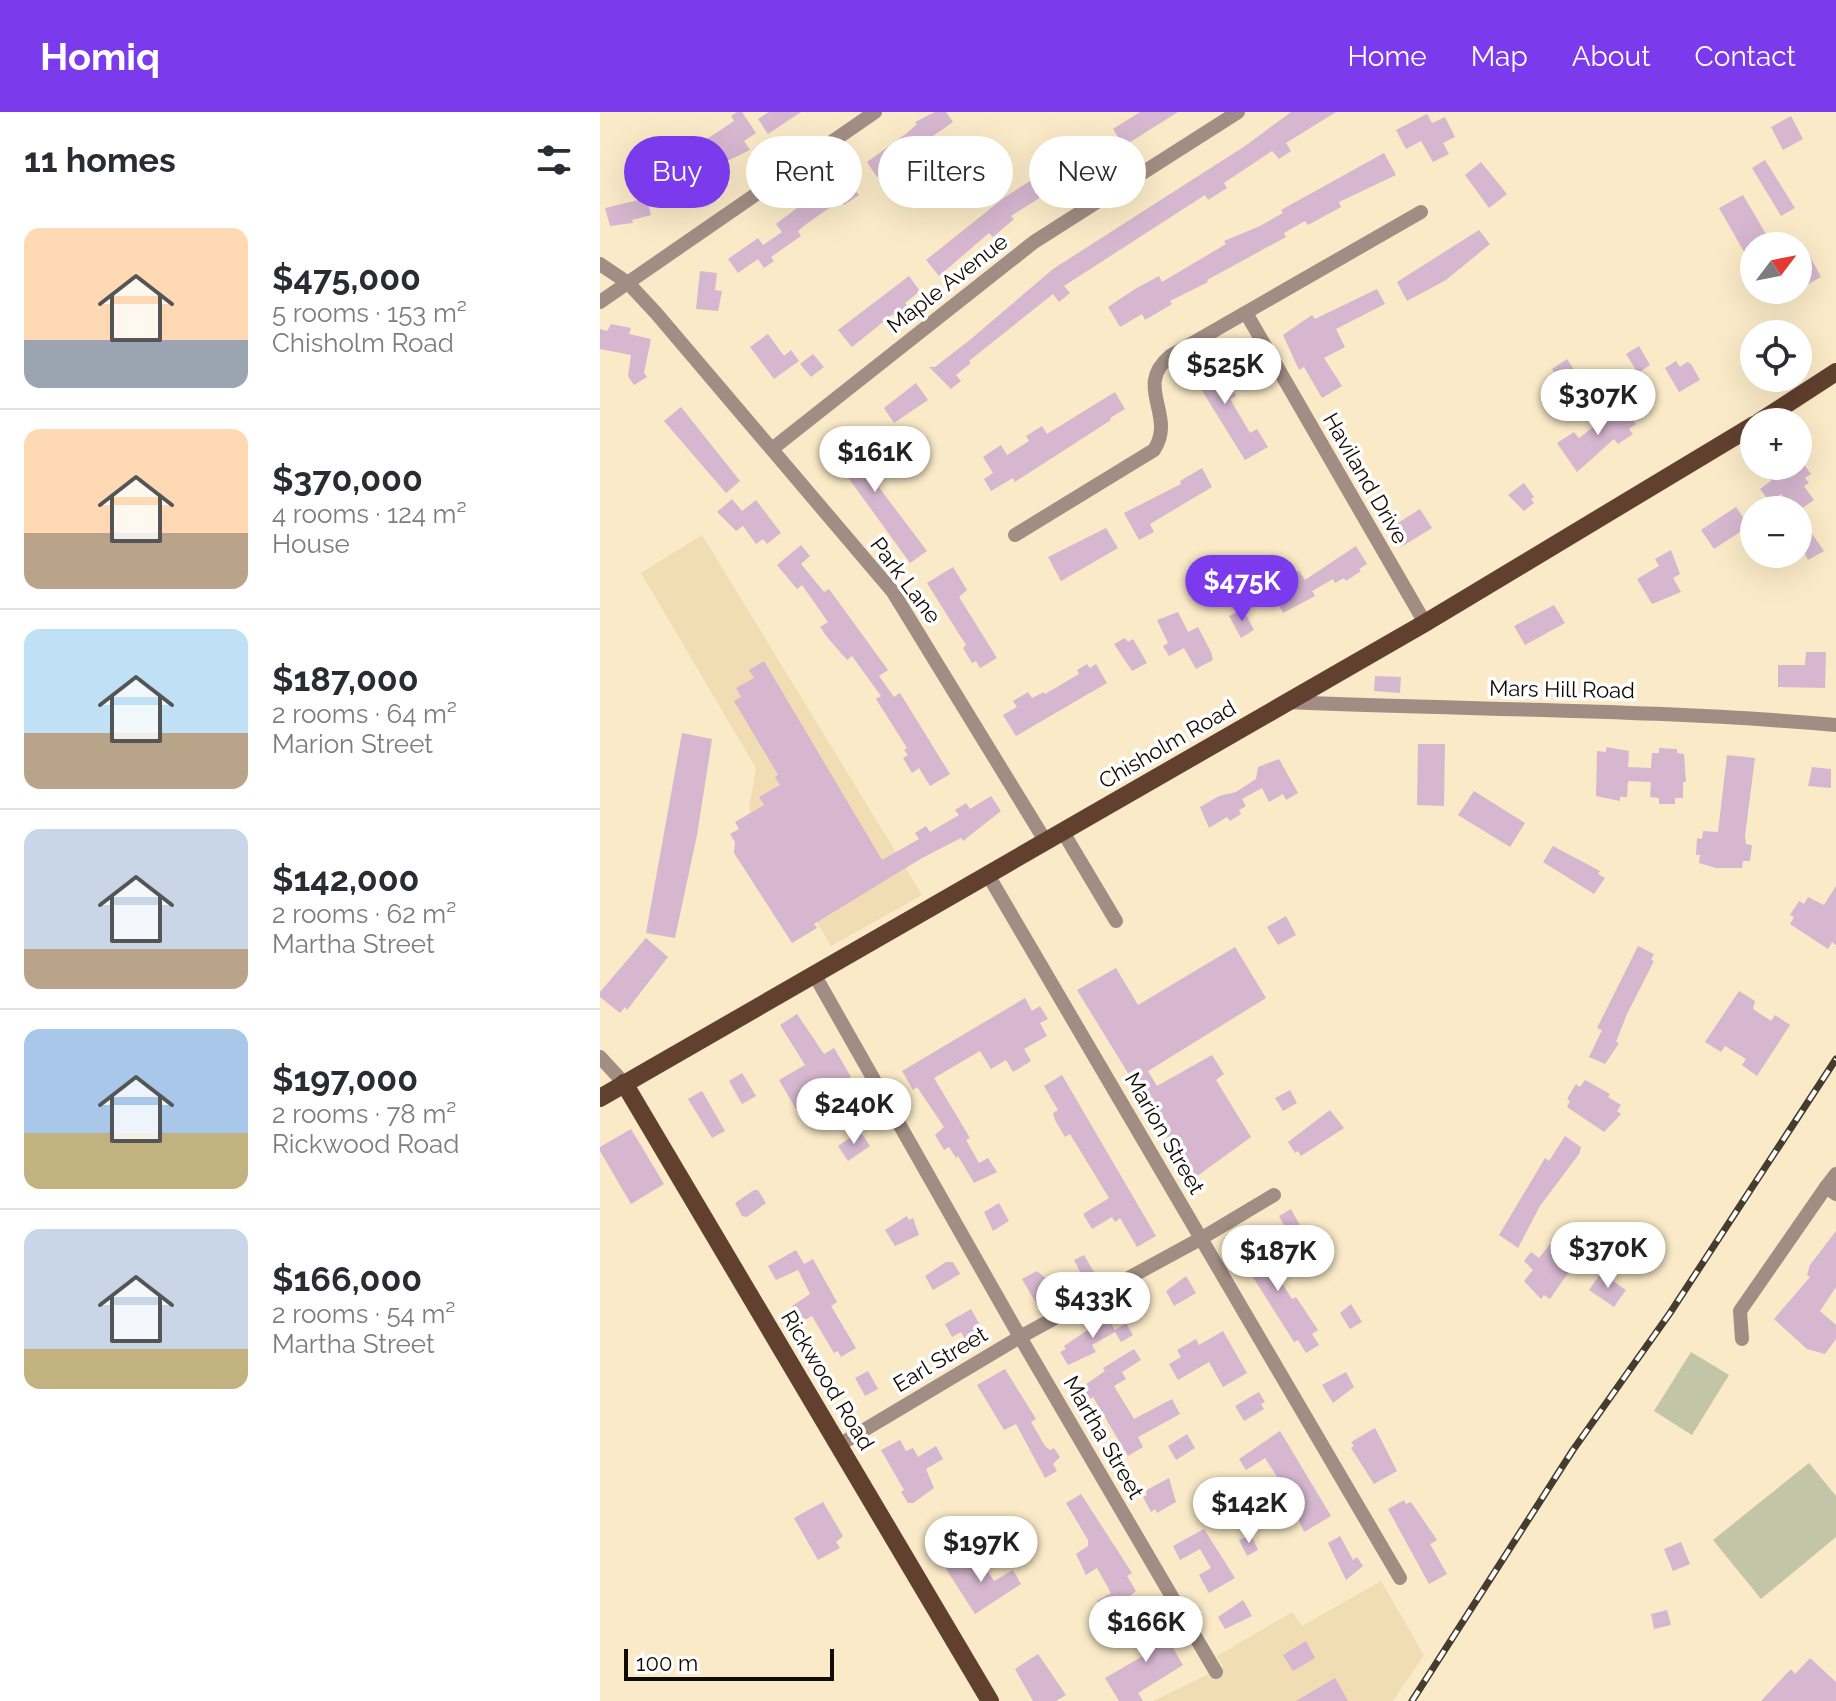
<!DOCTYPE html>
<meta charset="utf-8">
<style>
body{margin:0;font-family:Raleway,sans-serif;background:#f7f7f7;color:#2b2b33;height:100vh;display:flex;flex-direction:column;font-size:30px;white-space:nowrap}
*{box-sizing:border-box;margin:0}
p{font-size:26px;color:#7c7c81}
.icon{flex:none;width:44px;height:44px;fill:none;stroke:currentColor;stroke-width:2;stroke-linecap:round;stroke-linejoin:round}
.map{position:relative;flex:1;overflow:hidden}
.panel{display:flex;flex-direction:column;background:#fff;width:600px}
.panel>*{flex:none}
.top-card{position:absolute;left:24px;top:24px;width:760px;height:72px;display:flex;gap:16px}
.needle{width:52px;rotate:58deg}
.controls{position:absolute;left:1140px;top:120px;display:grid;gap:16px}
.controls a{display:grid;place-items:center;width:72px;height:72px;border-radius:50%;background:#fff;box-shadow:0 8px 32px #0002;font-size:40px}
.scale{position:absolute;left:24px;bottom:20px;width:210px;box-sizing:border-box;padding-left:8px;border:4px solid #110c03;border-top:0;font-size:22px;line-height:28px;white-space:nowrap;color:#110c03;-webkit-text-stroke:6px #fff;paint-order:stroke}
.price{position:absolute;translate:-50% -68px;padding:0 18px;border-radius:28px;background:#fff;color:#222;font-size:26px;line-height:52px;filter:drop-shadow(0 2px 4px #0008)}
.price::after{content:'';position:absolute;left:50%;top:48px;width:24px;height:18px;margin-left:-12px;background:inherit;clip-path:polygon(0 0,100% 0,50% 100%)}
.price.active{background:#7c3aed;color:#fff}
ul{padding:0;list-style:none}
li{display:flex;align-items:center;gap:24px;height:200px;padding:0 24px}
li+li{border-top:2px solid #e1e1e2}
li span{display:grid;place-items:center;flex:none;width:224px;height:160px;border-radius:16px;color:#555}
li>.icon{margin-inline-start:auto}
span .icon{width:96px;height:96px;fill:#fffc;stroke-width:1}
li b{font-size:34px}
h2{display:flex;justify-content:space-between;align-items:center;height:96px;padding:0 24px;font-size:34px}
.pill{padding:0 28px;border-radius:36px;background:#fff;box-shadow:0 8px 32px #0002;font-size:28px;line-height:72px}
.pill.active{background:#7c3aed;color:#fff}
header{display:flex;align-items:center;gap:48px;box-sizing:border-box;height:112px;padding:0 40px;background:#7c3aed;color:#fff}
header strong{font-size:38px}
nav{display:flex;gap:44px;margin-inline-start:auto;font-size:28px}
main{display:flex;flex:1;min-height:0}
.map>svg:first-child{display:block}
.built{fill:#f1ddb4}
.green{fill:#c2c5a7}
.building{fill:#d6b7cf}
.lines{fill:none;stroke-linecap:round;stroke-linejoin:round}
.minor{stroke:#a18d83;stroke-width:14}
.major{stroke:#61402f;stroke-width:18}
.rail-casing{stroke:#443c2e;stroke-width:7}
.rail{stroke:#fff;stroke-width:4;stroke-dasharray:12;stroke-linecap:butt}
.labels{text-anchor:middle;stroke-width:7;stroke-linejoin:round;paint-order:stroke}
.street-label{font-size:22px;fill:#110c03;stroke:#fff}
</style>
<header>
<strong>Homiq</strong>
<nav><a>Home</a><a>Map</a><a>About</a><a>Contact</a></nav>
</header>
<main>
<section class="panel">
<h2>11 homes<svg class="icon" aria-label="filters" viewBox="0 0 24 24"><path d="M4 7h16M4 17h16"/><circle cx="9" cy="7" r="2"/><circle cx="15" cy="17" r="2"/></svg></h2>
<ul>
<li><span style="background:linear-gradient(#ffd9b3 70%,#9aa5b1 0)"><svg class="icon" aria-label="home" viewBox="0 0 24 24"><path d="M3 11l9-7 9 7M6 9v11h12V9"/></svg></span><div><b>$475,000</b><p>5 rooms · 153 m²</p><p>Chisholm Road</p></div></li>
<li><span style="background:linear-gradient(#ffd9b3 65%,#b9a48a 0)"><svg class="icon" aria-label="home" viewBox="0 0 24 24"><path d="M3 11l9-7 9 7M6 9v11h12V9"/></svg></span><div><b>$370,000</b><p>4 rooms · 124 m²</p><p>House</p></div></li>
<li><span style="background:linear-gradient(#bfe0f5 65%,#b9a48a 0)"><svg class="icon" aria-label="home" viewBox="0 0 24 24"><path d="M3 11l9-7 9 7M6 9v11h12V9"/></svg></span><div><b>$187,000</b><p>2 rooms · 64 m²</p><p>Marion Street</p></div></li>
<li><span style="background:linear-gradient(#c9d6e8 75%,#b9a48a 0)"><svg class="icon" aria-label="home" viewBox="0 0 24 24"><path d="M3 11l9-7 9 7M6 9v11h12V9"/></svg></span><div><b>$142,000</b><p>2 rooms · 62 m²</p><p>Martha Street</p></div></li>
<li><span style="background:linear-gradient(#a9c7e8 65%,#c2b280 0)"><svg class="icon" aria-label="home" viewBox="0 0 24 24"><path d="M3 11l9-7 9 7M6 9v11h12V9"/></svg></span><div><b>$197,000</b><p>2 rooms · 78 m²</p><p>Rickwood Road</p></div></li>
<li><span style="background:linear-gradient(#c9d6e8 75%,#c2b280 0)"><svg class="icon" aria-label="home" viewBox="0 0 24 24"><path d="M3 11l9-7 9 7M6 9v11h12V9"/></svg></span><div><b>$166,000</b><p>2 rooms · 54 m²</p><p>Martha Street</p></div></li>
</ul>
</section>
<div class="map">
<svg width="1236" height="1589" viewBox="0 0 1236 1589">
<rect width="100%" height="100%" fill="#faeac7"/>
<!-- built -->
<g class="built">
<polygon points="102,423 322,783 231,834 149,697 156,656 41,461"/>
<polygon points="781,1469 824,1543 793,1589 553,1589 623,1555 617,1544 692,1500 702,1514"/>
</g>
<!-- green -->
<g class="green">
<polygon points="1091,1240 1129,1263 1092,1323 1054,1299"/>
<polygon points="1209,1351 1236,1384 1236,1425 1161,1487 1113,1428"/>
</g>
<!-- building -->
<g class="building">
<polygon points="137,0 142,0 156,21 144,29 150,38 123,51 107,27 134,9 131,4"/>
<polygon points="169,0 201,0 168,22 158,7"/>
<polygon points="335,0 346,0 353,10 333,24 339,32 305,55 325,84 312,93 291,56 277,65 267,50 307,21 317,12 315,10"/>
<polygon points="540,0 578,0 524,34 513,17"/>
<polygon points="691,0 736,0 686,31 691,39 679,47 672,39 624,71 627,76 608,88 605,83 464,174 470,181 459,190 453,182 369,249 371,251 356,263 361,269 351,277 329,255 335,255 371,227 453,157 645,34"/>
<polygon points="827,2 832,11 845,5 855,25 843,31 849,42 833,50 821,29 806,37 796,18"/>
<polygon points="1191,4 1203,27 1183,38 1171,15"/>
<polygon points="494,28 505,45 411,104 414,107 393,125 389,121 339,164 326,148 405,85"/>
<polygon points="784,41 796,63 739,90 741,95 708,113 705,109 684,121 686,125 607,168 608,170 570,189 572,192 545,208 542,202 520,215 508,195 535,177 559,164 562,170 626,132 624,129 660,114 683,101 681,98"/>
<polygon points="1165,48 1195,96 1181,104 1152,56"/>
<polygon points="94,50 104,65 67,88 58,75"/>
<polygon points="881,50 907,82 889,96 865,63"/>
<polygon points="239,64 246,74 250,71 259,83 244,93 241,88 209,110 198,119 201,124 171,145 174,149 164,156 158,147 138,161 128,147 158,126 163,133 182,120 176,112"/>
<polygon points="1143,83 1173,134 1154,134 1154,141 1147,145 1119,96"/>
<polygon points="47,86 51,103 32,108 33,111 10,114 5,96"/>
<polygon points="879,118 890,132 846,168 807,189 797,170"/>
<polygon points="1205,135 1221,165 1198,178 1198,139"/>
<polygon points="100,159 117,161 115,178 122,179 118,199 96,197"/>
<polygon points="309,164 320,179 305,191 308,195 295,205 293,202 252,235 238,218"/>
<polygon points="777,177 785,192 736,217 745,235 724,246 742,274 722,286 704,255 699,258 683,223 712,203 715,207"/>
<polygon points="11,212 31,216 29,222 51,227 44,261 47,265 34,273 28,264 31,243 0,237 0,217 7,219"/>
<polygon points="168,222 184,244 191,238 199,249 174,267 150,235"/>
<polygon points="1039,234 1050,253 1038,261 1026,242"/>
<polygon points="601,238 605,246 609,244 624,271 628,269 636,284 630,287 650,321 657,317 668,335 645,348 588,256 596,252 591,243"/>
<polygon points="213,242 224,255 211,265 200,252"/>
<polygon points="967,247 980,267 965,277 952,257"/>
<polygon points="1076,249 1080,255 1087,250 1091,252 1100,268 1079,280 1065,256"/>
<polygon points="316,271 328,288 294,311 284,296"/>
<polygon points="515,280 525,297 510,306 511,308 415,370 413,366 391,379 384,367 393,361 383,345 401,333 407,343 429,329 426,324 442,314 447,322"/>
<polygon points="1012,293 1016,299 1022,294 1036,312 1029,317 1033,322 1018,332 1014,327 977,360 957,331 974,320 979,326 1001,309 998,304"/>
<polygon points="81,295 140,369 126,381 64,309"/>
<polygon points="242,323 251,335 264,326 279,347 265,357 327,439 310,451 226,335"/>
<polygon points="1181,354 1205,354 1211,362 1205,366 1209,371 1204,374 1214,388 1199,398 1192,398 1181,382 1170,390 1160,377 1171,369 1167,364"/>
<polygon points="602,356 612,375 550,412 554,420 539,428 524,401 581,372 580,369"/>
<polygon points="924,371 934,385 931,387 934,391 924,399 908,383"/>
<polygon points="132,387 142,399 156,388 181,421 167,432 163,427 156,432 143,414 136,419 117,400"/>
<polygon points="1136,395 1149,414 1114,437 1101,418"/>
<polygon points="820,397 832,416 801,435 790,416"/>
<polygon points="506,416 518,436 461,469 448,445"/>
<polygon points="1210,419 1224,439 1208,448 1198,427"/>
<polygon points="201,433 210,444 201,452 224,480 229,477 288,558 279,564 294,585 300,581 350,662 330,674 319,656 312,661 303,646 308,643 304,638 307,636 276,587 281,584 252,544 247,548 227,525 220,515 228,510 202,473 197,477 177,453"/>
<polygon points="756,434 767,452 759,457 761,459 746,469 744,466 735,471 733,467 712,479 715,484 683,501 673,482 692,471 688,465 699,459 705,468"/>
<polygon points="1071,438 1080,462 1073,466 1081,480 1052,492 1037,467 1059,454 1055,447"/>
<polygon points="353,455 367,478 359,485 397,546 380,556 376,549 372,551 363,536 366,533 327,471"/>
<polygon points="954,493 965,511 925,533 914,514"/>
<polygon points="643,497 654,518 641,526 629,504"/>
<polygon points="578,500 588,520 598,515 611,540 613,548 596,557 584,536 569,544 563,534 568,531 557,508"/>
<polygon points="525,526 528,530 533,527 547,551 532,559 514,532"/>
<polygon points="1206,540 1226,540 1225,576 1178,575 1178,553 1205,553"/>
<polygon points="164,549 282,748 319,727 315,721 326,714 330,720 359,703 355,698 366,691 370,697 391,684 401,699 363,729 361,726 322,746 214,812 217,816 192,831 134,741 135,730 130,722 139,717 135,710 164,693 159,685 180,673 175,665 178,663 134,589 141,585 136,576 154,566 149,558"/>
<polygon points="487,552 490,556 496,552 507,571 416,624 403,603 417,595 413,589 428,580 432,586 444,580 445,582 479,562 477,558"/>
<polygon points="775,564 801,565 800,581 774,579"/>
<polygon points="82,621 112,627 97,723 75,826 46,821"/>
<polygon points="818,632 845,632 844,694 817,693"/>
<polygon points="1006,635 1029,639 1028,655 1051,656 1052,641 1059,641 1059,636 1077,637 1077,641 1084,642 1086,670 1083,670 1083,686 1075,686 1075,692 1059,692 1059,686 1050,685 1051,670 1028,669 1027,685 1020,685 1020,689 996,684 997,639 1006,640"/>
<polygon points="1127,643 1155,646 1145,724 1146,732 1152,733 1150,749 1143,749 1142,756 1116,756 1099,751 1100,743 1096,743 1097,726 1102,727 1103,719 1118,720"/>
<polygon points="679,647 698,681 686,688 683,682 669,690 662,676 642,687 646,694 639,698 641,702 630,709 627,705 609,716 600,695 619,684 636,680 656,667 658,655"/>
<polygon points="1212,655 1231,657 1231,676 1208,674"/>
<polygon points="874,679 925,711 910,735 858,703"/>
<polygon points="953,734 1000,759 998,762 1005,766 994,782 943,750"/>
<polygon points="1236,774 1236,833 1232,830 1228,837 1190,812 1194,805 1190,803 1199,789 1204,792 1208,785 1224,793"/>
<polygon points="686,804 696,823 678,833 667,815"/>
<polygon points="46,826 68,845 27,898 25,895 20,901 0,885 0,880"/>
<polygon points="1038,834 1054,842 1051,848 1054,849 1027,902 1016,930 1019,931 1005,952 989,945 1002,918 997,916"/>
<polygon points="635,835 666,886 548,959 557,974 612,943 624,962 616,968 651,1025 593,1067 477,878 516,856 538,893"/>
<polygon points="1139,879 1155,889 1153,897 1171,909 1175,903 1190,913 1157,964 1142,953 1146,947 1125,934 1121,940 1105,930"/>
<polygon points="425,886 432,899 440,894 448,907 440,911 447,924 424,937 431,949 413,960 406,948 391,957 380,939 334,966 370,1026 366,1028 379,1051 388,1046 397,1060 374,1071 358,1044 356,1046 349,1035 344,1038 335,1023 344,1015 317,975 313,978 302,959"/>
<polygon points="197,902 224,942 234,936 251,965 196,997 179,968 205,953 180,913"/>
<polygon points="142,961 156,984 142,992 129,969"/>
<polygon points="462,963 556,1124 537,1135 520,1106 515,1110 512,1105 492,1117 483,1102 509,1086 470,1022 465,1025 455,1008 453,1001 458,998 444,974"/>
<polygon points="985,968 1010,982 1008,985 1021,993 1017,999 1021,1002 1004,1020 967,995 970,989 967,987 976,972 980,975"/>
<polygon points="690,978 697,991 683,999 675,986"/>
<polygon points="102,979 125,1019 112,1026 88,987"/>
<polygon points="730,998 744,1016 701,1044 698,1039 695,1041 688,1030"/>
<polygon points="31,1017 64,1072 31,1092 0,1039 0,1035"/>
<polygon points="260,1019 270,1034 248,1049 238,1034"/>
<polygon points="965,1024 981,1035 979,1042 940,1094 918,1136 899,1123 945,1046 949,1049"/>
<polygon points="154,1078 158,1078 166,1091 147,1105 142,1104 135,1091"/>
<polygon points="399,1091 409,1109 393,1119 384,1100"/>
<polygon points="691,1097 703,1119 691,1126 679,1104"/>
<polygon points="307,1104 309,1108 313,1106 319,1123 295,1134 285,1118"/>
<polygon points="1236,1119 1236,1175 1220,1199 1236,1213 1236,1227 1225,1242 1207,1237 1174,1207 1210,1165 1207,1163 1210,1153"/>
<polygon points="660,1120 666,1131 658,1136 669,1154 675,1150 684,1165 680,1168 692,1187 696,1185 718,1218 712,1222 719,1233 706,1241 698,1228 694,1230 634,1135"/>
<polygon points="950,1132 970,1143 968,1146 975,1151 950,1187 944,1183 941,1187 924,1169 933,1158 924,1149 931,1140 939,1146"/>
<polygon points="196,1138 204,1152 213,1147 237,1190 231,1194 256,1236 241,1245 238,1239 234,1241 212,1204 201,1210 192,1194 210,1182 198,1158 176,1168 168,1154"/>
<polygon points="484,1143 497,1165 486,1171 474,1148"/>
<polygon points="346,1150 353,1150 360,1162 333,1178 325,1164"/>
<polygon points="437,1159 449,1169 455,1165 463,1178 437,1193 422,1167"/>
<polygon points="1001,1161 1026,1178 1014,1195 989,1178"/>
<polygon points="586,1164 596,1181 574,1194 566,1179"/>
<polygon points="751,1192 762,1210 750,1217 740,1201"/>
<polygon points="371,1197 388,1227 371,1237 361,1220 352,1225 345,1212"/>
<polygon points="507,1205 515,1218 526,1211 533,1223 521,1230 515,1220 492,1233 496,1240 468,1253 460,1240 466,1237 464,1234"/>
<polygon points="623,1219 647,1261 623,1275 609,1250 578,1268 569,1252 581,1245 577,1238 596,1227 599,1233"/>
<polygon points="534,1237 541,1248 522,1260 526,1267 514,1274 534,1307 572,1287 580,1302 538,1325 543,1335 528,1344 493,1285 490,1287 482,1275 505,1259 503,1256"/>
<polygon points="405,1257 436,1307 431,1310 445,1334 450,1338 454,1336 460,1345 453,1352 457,1359 445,1366 416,1312 404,1318 377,1273"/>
<polygon points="268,1259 278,1277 265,1284 255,1266"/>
<polygon points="746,1260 754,1275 733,1291 722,1273"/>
<polygon points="659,1280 665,1290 661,1292 664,1297 644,1309 635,1294"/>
<polygon points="775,1316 797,1359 774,1372 751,1336 754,1334 751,1330"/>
<polygon points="680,1319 731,1404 704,1420 691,1392 698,1388 685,1368 681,1371 665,1346 646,1358 639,1347"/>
<polygon points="587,1322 595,1336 576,1348 568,1334"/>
<polygon points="300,1328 306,1339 313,1336 318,1345 336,1334 343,1347 326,1357 334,1376 313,1391 308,1391 301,1380 304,1378 281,1338"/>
<polygon points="569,1366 576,1390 557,1401 555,1397 551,1400 543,1385 547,1383 545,1379"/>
<polygon points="481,1382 532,1461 527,1464 536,1479 506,1503 497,1489 511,1481 497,1456 486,1463 476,1442 488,1434 488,1428 466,1391"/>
<polygon points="804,1388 806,1392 811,1390 837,1428 830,1432 847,1462 829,1472 788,1397"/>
<polygon points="223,1390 243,1424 236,1430 240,1436 218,1448 194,1406"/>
<polygon points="604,1417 635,1466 609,1481 599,1463 611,1456 600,1437 580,1448 573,1434"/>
<polygon points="651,1423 658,1438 647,1444 639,1428"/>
<polygon points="740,1424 753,1448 757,1445 763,1454 746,1468 728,1431"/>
<polygon points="1081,1430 1090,1452 1073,1459 1064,1437"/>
<polygon points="380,1447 394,1469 413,1458 421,1472 375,1502 346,1457 358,1449 362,1456"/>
<polygon points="643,1488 652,1504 625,1517 618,1505"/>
<polygon points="1067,1498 1071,1513 1054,1517 1051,1502"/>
<polygon points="554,1503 583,1553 538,1581 543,1589 519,1589 505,1566 550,1540 535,1515"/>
<polygon points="706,1529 715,1546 693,1559 683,1543"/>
<polygon points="438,1542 466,1583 456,1589 433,1589 415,1557"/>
<polygon points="1210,1546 1236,1570 1236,1589 1161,1589 1191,1557 1195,1562"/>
<polygon points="735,1566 748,1589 696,1589"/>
</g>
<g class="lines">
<!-- minor -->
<g class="minor">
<polyline points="0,152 28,171 56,201 293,480 446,730"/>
<polyline points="0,190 275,0"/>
<polyline points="646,201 825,511"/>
<polyline points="172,337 434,130 638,0"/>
<path d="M415,423L554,338C577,303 533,275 570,244L821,100"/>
<path d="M687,590C870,598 1053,597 1236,613"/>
<polyline points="463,720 516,809"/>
<polyline points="388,763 800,1466"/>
<polyline points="214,862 420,1225 616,1560"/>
<polyline points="0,945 24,971"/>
<polyline points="1226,1075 1236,1062"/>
<polyline points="1142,1227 1140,1199 1226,1075 1236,1082"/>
<polyline points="239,1333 420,1225 602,1126 674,1083"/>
</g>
<!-- major -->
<g class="major">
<polyline points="1159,310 1236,260"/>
<polyline points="24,971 390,1589"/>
<polyline points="0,986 825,511 1154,313"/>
</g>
<!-- rail casing -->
<g class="rail-casing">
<polyline id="rail" points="812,1589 973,1338 1070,1201 1236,947"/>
</g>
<!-- rail -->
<use href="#rail" class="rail"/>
</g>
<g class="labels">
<!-- street labels -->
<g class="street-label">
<text transform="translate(347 171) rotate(-38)" y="8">Maple Avenue</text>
<text transform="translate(766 366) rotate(60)" y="8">Haviland Drive</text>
<text transform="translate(306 468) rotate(53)" y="8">Park Lane</text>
<text transform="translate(962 577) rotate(1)" y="8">Mars Hill Road</text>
<text transform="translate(567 632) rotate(-30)" y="8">Chisholm Road</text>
<text transform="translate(565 1021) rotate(60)" y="8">Marion Street</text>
<text transform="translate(340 1247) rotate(-31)" y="8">Earl Street</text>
<text transform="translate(228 1268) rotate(59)" y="8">Rickwood Road</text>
<text transform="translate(504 1325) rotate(60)" y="8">Martha Street</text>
</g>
</g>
</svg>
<div class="controls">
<a><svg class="needle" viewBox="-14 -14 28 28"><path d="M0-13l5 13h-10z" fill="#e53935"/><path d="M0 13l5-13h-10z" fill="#7c7c81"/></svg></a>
<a><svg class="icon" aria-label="locate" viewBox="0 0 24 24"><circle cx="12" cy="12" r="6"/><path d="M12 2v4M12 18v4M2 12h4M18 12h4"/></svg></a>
<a>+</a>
<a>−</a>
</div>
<div class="scale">100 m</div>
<b class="price" style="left:625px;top:294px">$525K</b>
<b class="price" style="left:998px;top:325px">$307K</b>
<b class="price" style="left:275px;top:382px">$161K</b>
<b class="price active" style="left:642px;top:511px">$475K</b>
<b class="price" style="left:254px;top:1034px">$240K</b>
<b class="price" style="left:1008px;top:1178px">$370K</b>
<b class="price" style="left:678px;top:1181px">$187K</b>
<b class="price" style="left:493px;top:1228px">$433K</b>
<b class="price" style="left:649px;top:1433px">$142K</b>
<b class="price" style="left:381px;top:1472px">$197K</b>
<b class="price" style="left:546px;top:1552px">$166K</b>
<div class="top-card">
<a class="pill active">Buy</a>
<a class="pill">Rent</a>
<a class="pill">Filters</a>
<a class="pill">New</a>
</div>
</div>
</main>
